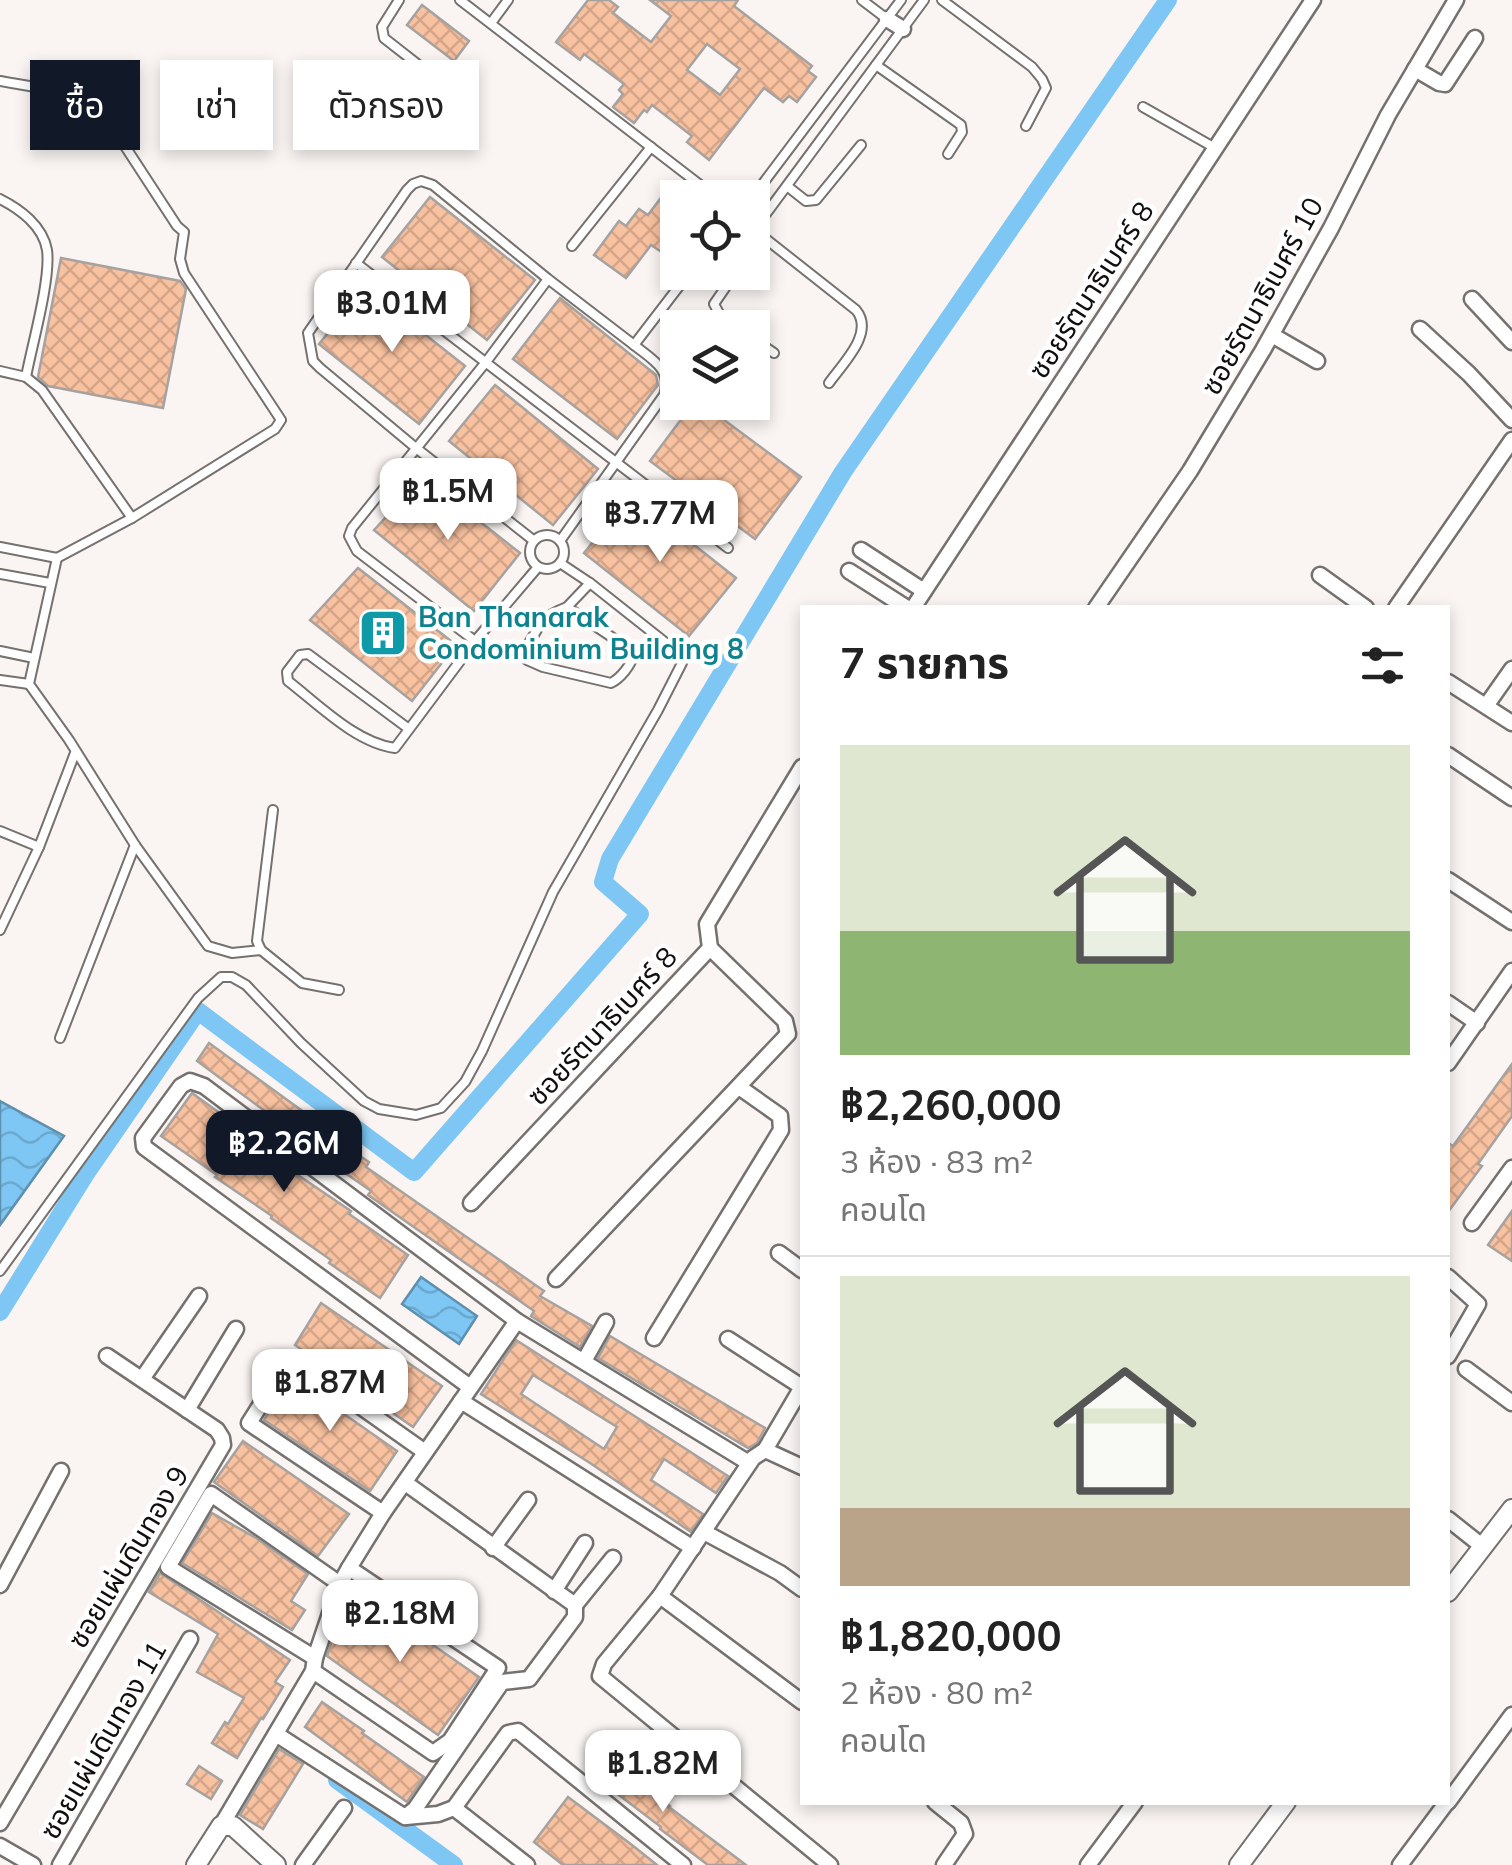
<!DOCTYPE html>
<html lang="th">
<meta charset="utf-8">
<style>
body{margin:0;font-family:Mulish,"Noto Sans Thai",sans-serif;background:#f2f2f2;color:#222;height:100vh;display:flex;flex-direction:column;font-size:38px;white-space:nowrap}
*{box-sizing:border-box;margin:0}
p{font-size:32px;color:#767676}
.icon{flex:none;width:55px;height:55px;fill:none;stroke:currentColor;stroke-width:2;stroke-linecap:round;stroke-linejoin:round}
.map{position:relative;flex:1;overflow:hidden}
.sheet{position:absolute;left:800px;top:605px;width:650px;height:1200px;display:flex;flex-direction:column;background:#fff;border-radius:0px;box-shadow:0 5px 15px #0003}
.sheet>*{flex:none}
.banner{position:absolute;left:30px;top:60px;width:620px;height:90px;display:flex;gap:20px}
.buttons{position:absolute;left:660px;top:180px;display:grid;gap:20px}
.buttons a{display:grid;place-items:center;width:110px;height:110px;border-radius:0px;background:#fff;box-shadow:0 5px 15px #0003;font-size:50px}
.price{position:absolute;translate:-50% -85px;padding:0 22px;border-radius:20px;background:#fff;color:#222;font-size:32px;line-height:65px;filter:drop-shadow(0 2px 5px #0008)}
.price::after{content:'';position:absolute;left:50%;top:60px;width:30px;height:22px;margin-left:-15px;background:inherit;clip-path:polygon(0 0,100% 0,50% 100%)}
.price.current{background:#111827;color:#fff}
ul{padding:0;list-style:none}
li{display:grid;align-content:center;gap:20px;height:530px;padding:0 40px}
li+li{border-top:2px solid #e0e0e0}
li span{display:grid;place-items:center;height:310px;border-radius:0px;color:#555}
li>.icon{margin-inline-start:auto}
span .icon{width:180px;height:180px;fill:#fffc;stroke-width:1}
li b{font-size:42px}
h2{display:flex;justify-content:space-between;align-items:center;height:120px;padding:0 40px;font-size:42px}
.chip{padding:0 35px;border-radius:0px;background:#fff;box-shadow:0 5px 15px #0003;font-size:35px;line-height:90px}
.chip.current{background:#111827;color:#fff}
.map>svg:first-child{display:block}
.water{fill:url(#water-waves);stroke:#5d8fae;stroke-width:2.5}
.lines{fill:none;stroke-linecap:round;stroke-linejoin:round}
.canal{stroke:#7ec6f3;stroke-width:18}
.building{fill:url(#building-cross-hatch);stroke:#a6a2a0;stroke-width:2.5;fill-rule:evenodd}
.service-casing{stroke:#75716f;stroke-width:12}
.minor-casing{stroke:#75716f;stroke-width:19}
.tertiary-casing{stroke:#75716f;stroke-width:22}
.service{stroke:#fff;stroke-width:8}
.minor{stroke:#fff;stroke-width:14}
.tertiary{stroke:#fff;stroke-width:18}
.labels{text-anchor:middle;stroke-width:9;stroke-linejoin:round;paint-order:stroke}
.street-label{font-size:28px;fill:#100e0e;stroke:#fff}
.culture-label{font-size:28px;font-weight:bold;fill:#0d838f;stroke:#fff;text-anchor:start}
</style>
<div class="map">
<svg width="1512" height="1865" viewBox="0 0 1512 1865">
<defs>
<pattern id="water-waves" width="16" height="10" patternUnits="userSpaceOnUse" patternTransform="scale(2.5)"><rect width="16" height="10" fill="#7ec6f3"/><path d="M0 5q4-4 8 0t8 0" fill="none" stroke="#6ca9cf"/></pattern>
<pattern id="building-cross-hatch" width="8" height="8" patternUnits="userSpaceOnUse" patternTransform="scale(2.5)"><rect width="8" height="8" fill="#f8c19f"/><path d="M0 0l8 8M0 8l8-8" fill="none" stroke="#d4a588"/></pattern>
</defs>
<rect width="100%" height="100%" fill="#faf5f3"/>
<!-- water -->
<g class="water">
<polygon points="0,1101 64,1136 0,1225"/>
<polygon points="421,1277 477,1316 459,1344 402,1304"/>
</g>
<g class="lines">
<!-- canal -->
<g class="canal">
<polyline points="0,1312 85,1175 198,1011 414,1172 640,914 603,882 610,859 843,472 1168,0"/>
<polyline points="337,1780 454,1865"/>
</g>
</g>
<!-- building -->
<g class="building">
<path d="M588,0H609L618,7L613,13L651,42L671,16L650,0H738L734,6L812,66L808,71L816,77L797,102L789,96L783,102L764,88L709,160L687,142L692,136L652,105L647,112L644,110L634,123L613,107L623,94L619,90L624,84L584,54L580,60L556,42ZM707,44L740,69L720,95L687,70Z"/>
<polygon points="422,5 469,41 454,61 407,25"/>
<polygon points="669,187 678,193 678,244 669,238 660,251 651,245 626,278 594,255 619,221 626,226 639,209 648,215"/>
<polygon points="430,197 535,280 487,340 382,257"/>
<polygon points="61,258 180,281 186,289 163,408 48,386 38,377"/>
<polygon points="365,287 465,366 419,424 319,344"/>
<polygon points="560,298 656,375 658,385 617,439 513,359"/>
<polygon points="495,385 598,469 553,525 449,441"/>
<polygon points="694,402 700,402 801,477 755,539 650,461"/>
<polygon points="423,477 520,553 474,611 374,530"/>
<polygon points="631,495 736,578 689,636 584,553"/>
<polygon points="358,568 456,645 412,701 310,620"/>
<polygon points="209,1043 316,1121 313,1124 369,1162 366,1167 544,1291 540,1296 592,1326 580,1347 531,1316 534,1311 368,1195 371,1191 305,1145 307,1142 197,1061"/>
<polygon points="1512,1064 1512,1116 1478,1164 1482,1166 1448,1212 1448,1143 1453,1146"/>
<polygon points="192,1093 297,1169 295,1173 351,1211 349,1214 408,1255 380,1298 329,1263 331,1260 271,1218 272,1216 215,1177 217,1175 161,1136"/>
<polygon points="1512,1211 1512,1261 1488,1245"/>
<polygon points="321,1303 442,1386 413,1427 295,1345"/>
<polygon points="610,1336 765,1428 757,1443 748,1448 598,1358"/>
<path d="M516,1340L728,1476L716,1493L664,1459L651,1480L703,1514L691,1532L590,1463L481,1394ZM533,1375L617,1427L604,1449L521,1394Z"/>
<polygon points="291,1377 397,1451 370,1491 264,1420"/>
<polygon points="243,1441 349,1514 318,1556 214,1482"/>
<polygon points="212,1513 256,1538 308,1574 291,1601 305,1610 292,1630 182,1563"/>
<polygon points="160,1573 290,1660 275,1682 283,1687 263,1719 261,1718 237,1758 212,1743 225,1722 228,1724 244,1698 197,1672 218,1634 149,1592"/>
<polygon points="360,1594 479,1677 438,1735 327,1656 334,1634 344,1621 342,1619"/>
<polygon points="322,1702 364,1731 362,1733 424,1777 407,1802 305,1727"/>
<polygon points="279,1749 303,1764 263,1829 240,1815"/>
<polygon points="604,1755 670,1806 669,1807 746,1865 708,1865 660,1829 661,1827 590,1773"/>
<polygon points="199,1766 222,1781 211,1799 187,1784"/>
<polygon points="568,1797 632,1845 657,1865 563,1865 534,1842"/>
</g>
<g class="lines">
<!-- service casing -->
<g class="service-casing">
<g id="service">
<polyline points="399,0 382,27 384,38 453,92"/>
<polyline points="460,0 717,198"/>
<polyline points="862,0 887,19"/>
<polyline points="942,0 1032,67 1042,79 1046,88 1026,126"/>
<polyline points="491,23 508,0"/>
<polyline points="876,65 961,125 962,132 948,154"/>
<path d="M0,81C34,88 77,89 104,114L177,226L184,232L180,259L184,273L281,420L275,429L132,518L57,558L29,684L69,740L135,845L208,946L232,953L261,950"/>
<polyline points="1143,107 1215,148"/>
<polyline points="787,186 806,201 816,200 861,145"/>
<polyline points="752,198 901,0"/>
<path d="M0,199C20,209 43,226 47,250C51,279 32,345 26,377"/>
<path d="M752,228L856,310C875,333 843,363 829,383"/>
<polyline points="754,230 924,0"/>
<polyline points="572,246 651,147"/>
<polyline points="752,248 762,235"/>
<polyline points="356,263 728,548"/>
<polyline points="736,272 714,304 720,315 738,328"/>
<polyline points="752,338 774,353"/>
<polyline points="0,371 26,377 42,390 132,518"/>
<circle cx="547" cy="552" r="17"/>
<polyline points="533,540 416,448 320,368 313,361 308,333 407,190 413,184 421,181 433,185 548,279 634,345"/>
<path d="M560,541L664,395C672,369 653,360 634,345L690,272"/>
<polyline points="0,547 57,558"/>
<polyline points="0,574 50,583"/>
<path d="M567,607C536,619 542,626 524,650L527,660L543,667L611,683C621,678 631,665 634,654L628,648L567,607L590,583"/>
<polyline points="475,641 357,551 349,536 352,528 486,362 548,279"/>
<polyline points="0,651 34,658"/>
<polyline points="0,680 29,684"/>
<path d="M409,729L308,654L300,655L287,672L288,681C318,704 356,743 395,748L475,641L538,567"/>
<polyline points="273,810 257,941 261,950 302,983 339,990"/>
<polyline points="0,831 39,847"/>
<polyline points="0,930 39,847 75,753"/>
<polyline points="60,1038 135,845"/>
<polyline points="0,1271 198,998 221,977 232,977 246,985 301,1043 364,1101 379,1109 416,1115 441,1108 465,1082 482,1051 553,892 658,710 682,663 681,655 590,583 560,563"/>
</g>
</g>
<!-- minor casing -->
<g class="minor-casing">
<g id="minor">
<polyline points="887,19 903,29"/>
<polyline points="1415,69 1439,83 1445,84 1475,38"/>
<polyline points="1472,299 1512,342"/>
<polyline points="1420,329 1469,374 1512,420"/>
<polyline points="1272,335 1317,361"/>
<polyline points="861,550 924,591"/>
<polyline points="849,571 907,608"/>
<polyline points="1320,575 1366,608"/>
<polyline points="913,608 1313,0"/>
<polyline points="1096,608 1190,471 1263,350 1331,228 1388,115 1456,0"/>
<polyline points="1396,608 1512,440"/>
<polyline points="1448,682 1512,723"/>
<polyline points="1486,706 1512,669"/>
<polyline points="1448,755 1512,798"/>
<polyline points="1448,880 1512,922"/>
<polyline points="1448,1003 1477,1023"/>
<polyline points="1448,1063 1512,971"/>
<polyline points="471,1203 710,948 707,924 802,767"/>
<polyline points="1472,1223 1512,1168"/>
<polyline points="779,1253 802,1270"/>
<polyline points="1448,1277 1478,1304 1448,1356"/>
<polyline points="556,1279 788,1034 785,1021 710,948"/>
<polyline points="654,1338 781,1130 780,1116 739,1087"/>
<polyline points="728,1339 802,1387"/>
<polyline points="584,1361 606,1322"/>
<polyline points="1466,1369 1512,1403"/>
<polyline points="142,1379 199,1296"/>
<polyline points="470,1387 144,1147 143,1138 181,1086 190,1081 204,1086 517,1321 749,1463"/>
<polyline points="802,1387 765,1450 753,1458 660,1596 604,1664 600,1676 830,1865"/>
<polyline points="461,1401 693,1548"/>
<polyline points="187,1410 236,1329"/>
<polyline points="765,1450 802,1467"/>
<polyline points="383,1513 249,1423 289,1360 296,1361 425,1452"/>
<polyline points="1448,1519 1482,1546"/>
<polyline points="704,1532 780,1573 802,1589"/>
<polyline points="493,1548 528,1500"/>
<polyline points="0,1585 61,1471"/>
<polyline points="554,1591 585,1543"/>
<polyline points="660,1596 802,1702"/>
<polyline points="575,1605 613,1558"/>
<polyline points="315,1658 168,1567 211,1494 340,1584"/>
<polyline points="313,1671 433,1753 450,1741 498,1668 349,1568"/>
<polyline points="276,1734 405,1817 415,1809 502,1682 529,1679 575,1617 575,1605 411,1487"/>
<polyline points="935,1802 961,1823 965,1834 944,1865"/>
<polyline points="1448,1802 1512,1715"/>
<polyline points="454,1808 527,1865"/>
<polyline points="406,1817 438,1814 454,1808 508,1733 518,1731 683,1865"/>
<polyline points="0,1823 223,1445 222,1438 217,1430 107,1356"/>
<polyline points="221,1826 313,1671 315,1658 340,1584 349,1568 383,1513 517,1321"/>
<polyline points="0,1846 33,1865"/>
<polyline points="60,1865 190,1639"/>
<polyline points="303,1865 344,1808"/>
<polyline points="1088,1865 1135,1802"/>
<polyline points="1400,1865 1447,1802"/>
</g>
</g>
<!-- tertiary casing -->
<g class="tertiary-casing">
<g id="tertiary">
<polyline points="1448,1592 1512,1509"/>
<polyline points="196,1865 221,1826 233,1826 276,1865"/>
<polyline points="1239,1865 1286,1802"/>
</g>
</g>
<!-- service -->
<use href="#service" class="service"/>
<!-- minor -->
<use href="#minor" class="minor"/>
<!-- tertiary -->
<use href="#tertiary" class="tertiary"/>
</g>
<!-- icons -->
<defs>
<g id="building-square" transform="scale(2.5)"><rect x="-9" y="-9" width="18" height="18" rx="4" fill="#0f9aa8" stroke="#fff"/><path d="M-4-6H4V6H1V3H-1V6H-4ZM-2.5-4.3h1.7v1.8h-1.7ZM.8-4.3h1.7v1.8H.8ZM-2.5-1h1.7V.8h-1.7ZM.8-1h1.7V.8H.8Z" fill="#fff"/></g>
</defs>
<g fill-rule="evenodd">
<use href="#building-square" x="383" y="633"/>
</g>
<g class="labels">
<!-- street labels -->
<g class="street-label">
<text transform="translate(1091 290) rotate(-57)" y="10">ซอยรัตนาธิเบศร์ 8</text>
<text transform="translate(1262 296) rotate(-61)" y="10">ซอยรัตนาธิเบศร์ 10</text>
<text transform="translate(602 1026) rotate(-47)" y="10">ซอยรัตนาธิเบศร์ 8</text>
<text transform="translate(128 1557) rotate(-59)" y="10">ซอยแผ่นดินทอง 9</text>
<text transform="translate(103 1740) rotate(-60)" y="10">ซอยแผ่นดินทอง 11</text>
</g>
<!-- culture labels -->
<g class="culture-label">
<text x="418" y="627">Ban Thanarak<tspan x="418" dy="32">Condominium Building 8</tspan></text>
</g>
</g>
</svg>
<div class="buttons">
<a><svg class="icon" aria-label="locate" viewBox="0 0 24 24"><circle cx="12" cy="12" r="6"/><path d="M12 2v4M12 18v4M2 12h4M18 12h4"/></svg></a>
<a><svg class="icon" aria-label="layers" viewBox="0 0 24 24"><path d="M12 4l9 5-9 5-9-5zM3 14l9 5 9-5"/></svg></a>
</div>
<b class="price" style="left:392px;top:355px">฿3.01M</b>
<b class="price" style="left:448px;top:543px">฿1.5M</b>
<b class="price" style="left:660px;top:565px">฿3.77M</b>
<b class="price current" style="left:284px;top:1195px">฿2.26M</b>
<b class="price" style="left:330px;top:1434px">฿1.87M</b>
<b class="price" style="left:400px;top:1665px">฿2.18M</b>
<b class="price" style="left:663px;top:1815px">฿1.82M</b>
<div class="banner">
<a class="chip current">ซื้อ</a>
<a class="chip">เช่า</a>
<a class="chip">ตัวกรอง</a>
</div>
<section class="sheet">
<h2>7 รายการ<svg class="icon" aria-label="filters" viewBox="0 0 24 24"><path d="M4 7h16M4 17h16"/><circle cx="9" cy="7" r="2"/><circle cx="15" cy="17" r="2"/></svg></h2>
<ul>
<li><span style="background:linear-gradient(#dfe7d0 60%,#8fb573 0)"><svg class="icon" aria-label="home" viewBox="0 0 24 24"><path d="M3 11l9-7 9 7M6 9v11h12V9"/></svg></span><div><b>฿2,260,000</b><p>3 ห้อง · 83 m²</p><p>คอนโด</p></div></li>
<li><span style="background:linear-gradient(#dfe7d0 75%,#b9a48a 0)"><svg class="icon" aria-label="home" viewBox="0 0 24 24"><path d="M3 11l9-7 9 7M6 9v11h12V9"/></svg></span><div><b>฿1,820,000</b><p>2 ห้อง · 80 m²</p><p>คอนโด</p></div></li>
</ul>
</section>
</div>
